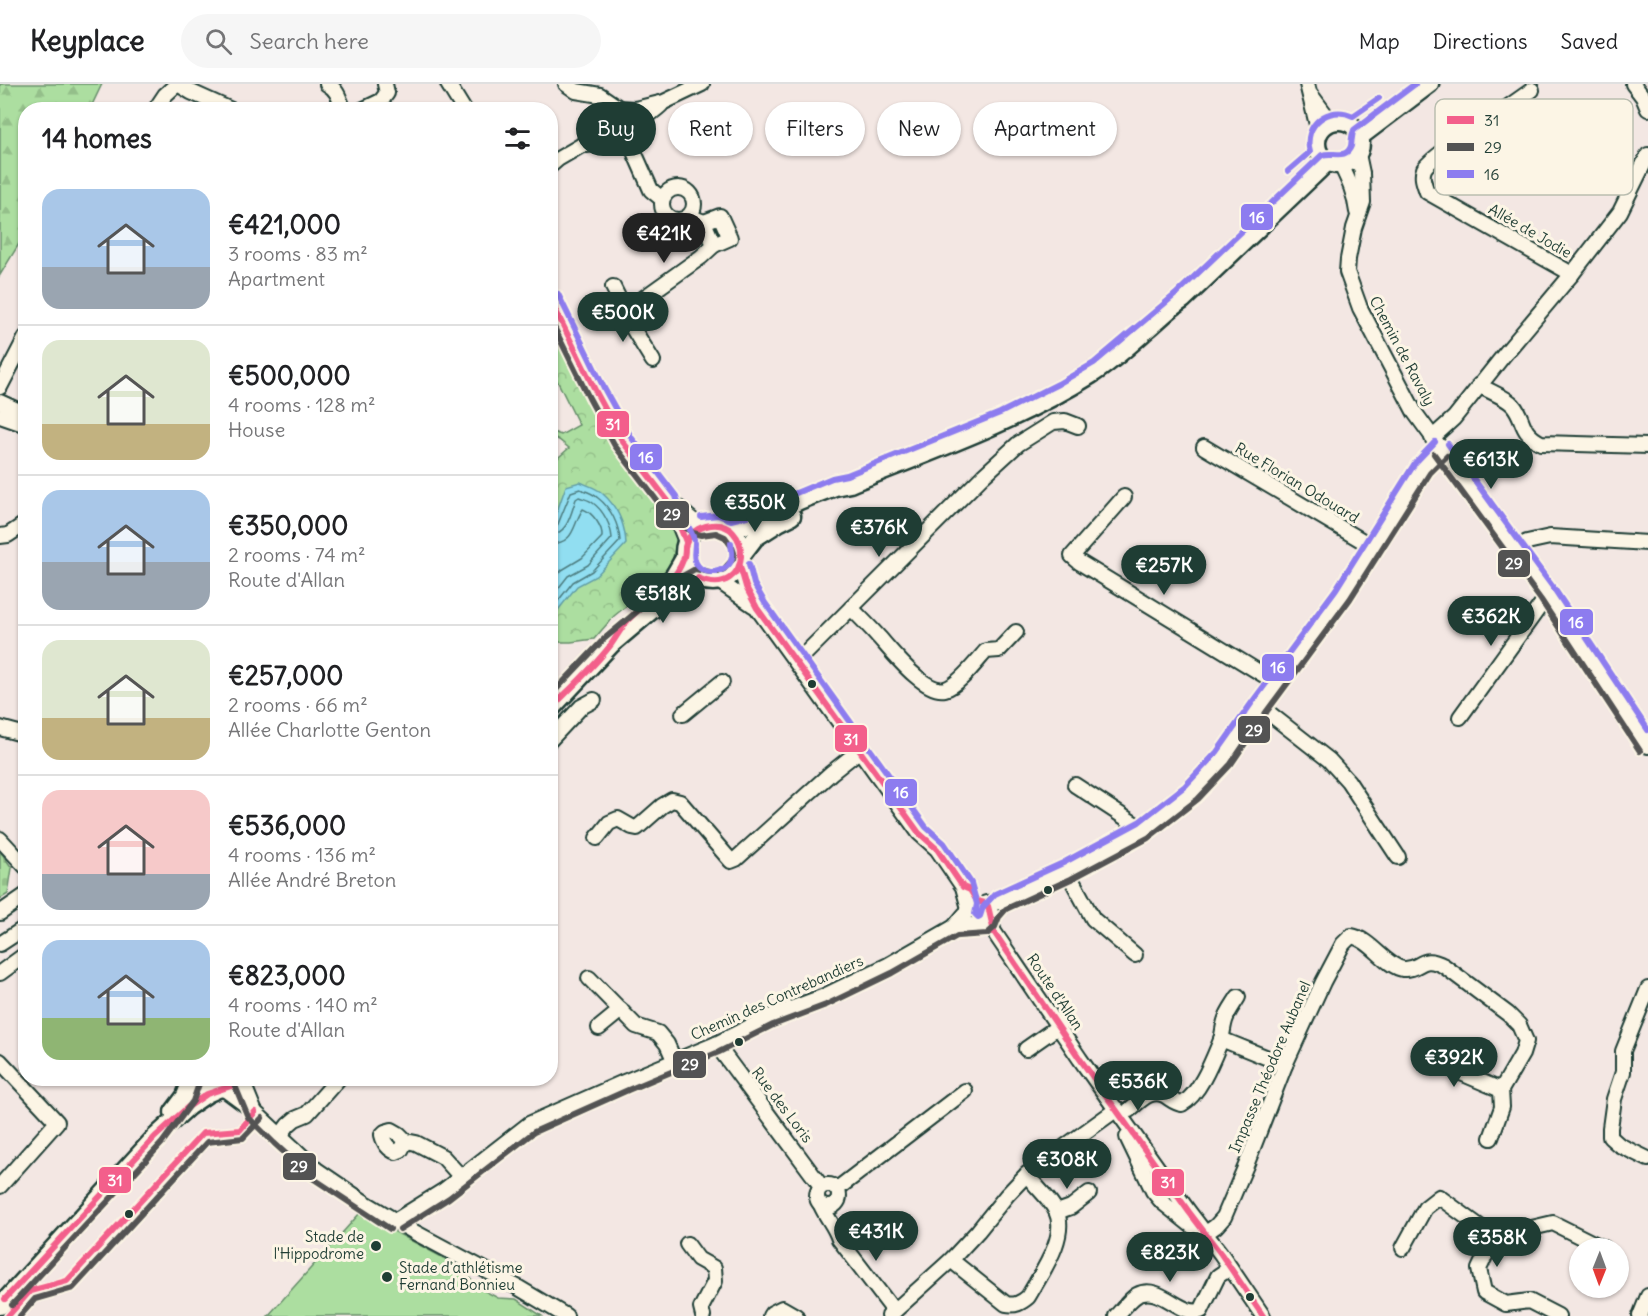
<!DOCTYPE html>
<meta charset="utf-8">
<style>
body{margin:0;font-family:Delius,sans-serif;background:#f6f6f6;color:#202124;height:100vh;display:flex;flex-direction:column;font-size:22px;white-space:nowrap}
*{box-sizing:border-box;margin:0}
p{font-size:20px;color:#757577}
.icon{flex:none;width:33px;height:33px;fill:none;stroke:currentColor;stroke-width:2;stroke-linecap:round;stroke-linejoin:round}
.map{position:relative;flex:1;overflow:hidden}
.drawer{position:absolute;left:18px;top:18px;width:540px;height:984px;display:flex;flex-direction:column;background:#fff;border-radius:24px;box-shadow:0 2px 4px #0004}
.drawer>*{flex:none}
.banner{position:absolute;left:576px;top:18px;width:570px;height:54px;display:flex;gap:12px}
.needle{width:39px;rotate:181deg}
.buttons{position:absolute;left:1569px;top:1154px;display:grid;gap:12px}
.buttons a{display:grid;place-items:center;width:60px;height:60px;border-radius:50%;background:#fff;box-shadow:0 2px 4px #0004;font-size:30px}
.price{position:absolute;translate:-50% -51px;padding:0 14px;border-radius:21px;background:#1f3d34;color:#fff;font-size:20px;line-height:39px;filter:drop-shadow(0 2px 3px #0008)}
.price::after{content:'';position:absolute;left:50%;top:36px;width:18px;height:14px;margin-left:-9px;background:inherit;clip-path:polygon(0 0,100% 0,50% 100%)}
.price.current{background:#222;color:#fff}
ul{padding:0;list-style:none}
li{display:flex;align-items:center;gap:18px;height:150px;padding:0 24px}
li+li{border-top:2px solid #e0e0e0}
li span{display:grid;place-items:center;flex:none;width:168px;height:120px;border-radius:18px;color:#555}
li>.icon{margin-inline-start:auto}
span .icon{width:72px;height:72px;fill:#fffc;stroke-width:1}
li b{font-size:26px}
h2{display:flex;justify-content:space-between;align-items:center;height:72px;padding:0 24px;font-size:26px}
.pill{padding:0 21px;border-radius:27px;background:#fff;box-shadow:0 2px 4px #0004;font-size:21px;line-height:54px}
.pill.current{background:#1f3d34;color:#fff}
header{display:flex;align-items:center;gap:36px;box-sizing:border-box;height:84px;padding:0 30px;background:#fff;border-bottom:2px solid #e0e0e0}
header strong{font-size:28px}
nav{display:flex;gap:33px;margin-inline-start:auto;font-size:21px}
.search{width:420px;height:54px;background:#f6f6f6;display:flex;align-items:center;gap:15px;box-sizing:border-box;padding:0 21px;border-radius:33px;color:#757577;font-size:22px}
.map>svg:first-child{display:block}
.grass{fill:#acdea0;stroke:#668e6a;stroke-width:1.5}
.forest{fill:url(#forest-firs);stroke:#668e6a;stroke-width:1.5}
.cemetery{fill:url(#cemetery-stones);stroke:#668e6a;stroke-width:1.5}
.park{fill:url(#park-crowns);stroke:#668e6a;stroke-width:1.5}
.water{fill:#91def1;stroke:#639ea5;stroke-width:1.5}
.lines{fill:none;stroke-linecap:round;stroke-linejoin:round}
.shore{stroke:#4d7d80;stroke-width:1.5}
.minor-casing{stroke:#1f3d34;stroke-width:18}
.major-casing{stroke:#1f3d34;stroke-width:21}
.minor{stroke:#fcf5e5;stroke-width:14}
.major{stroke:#fcf5e5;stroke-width:16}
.bus-1-casing{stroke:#fcf5e5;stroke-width:10}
.bus-2-casing{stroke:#fcf5e5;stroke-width:10}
.bus-3-casing{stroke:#fcf5e5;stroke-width:10}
.bus-1{stroke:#f35f8b;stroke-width:6}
.bus-2{stroke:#535353;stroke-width:6}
.bus-3{stroke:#8d7cef;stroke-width:6}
.bus-dot{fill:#1f3d34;stroke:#fcf5e5;stroke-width:2}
.labels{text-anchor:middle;stroke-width:6;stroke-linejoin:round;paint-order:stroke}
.street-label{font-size:15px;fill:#1f3d34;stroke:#fcf5e5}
.poi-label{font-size:15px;fill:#1f3d34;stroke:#fcf5e5;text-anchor:end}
.key{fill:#fcf5e5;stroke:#babeb0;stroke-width:1.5}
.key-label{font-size:16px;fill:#1f3d34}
.line-badge{stroke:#fcf5e5;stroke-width:2}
.badge-label{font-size:16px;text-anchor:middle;font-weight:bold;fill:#fff}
</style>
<header>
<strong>Keyplace</strong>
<div class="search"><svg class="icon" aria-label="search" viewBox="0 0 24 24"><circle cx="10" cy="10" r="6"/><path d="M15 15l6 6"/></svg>Search here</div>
<nav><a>Map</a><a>Directions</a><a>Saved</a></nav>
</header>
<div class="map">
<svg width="1648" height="1232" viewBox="0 0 1648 1232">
<defs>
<pattern id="forest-firs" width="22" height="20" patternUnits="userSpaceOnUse" patternTransform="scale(1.5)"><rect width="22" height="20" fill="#acdea0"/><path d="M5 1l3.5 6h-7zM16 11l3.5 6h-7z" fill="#94bf8a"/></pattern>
<pattern id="cemetery-stones" width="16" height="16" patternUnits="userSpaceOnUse" patternTransform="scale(1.5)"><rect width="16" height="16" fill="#acdea0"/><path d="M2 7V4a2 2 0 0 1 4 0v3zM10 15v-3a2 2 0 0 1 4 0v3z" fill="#94bf8a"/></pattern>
<pattern id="park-crowns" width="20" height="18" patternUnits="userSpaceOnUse" patternTransform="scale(1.5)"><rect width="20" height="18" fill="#acdea0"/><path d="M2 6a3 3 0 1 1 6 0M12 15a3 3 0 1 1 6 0" fill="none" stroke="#94bf8a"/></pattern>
</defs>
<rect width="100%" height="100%" fill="#f3e7e3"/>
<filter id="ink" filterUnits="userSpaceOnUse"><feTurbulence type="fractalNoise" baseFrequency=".0167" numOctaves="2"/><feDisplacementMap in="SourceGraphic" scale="12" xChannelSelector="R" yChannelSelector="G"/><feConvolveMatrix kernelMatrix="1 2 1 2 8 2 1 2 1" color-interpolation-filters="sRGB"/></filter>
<g filter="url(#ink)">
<!-- grass -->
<polygon class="grass" points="360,1129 464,1185 477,1203 498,1214 516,1215 542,1232 268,1232"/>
<!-- forest -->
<polygon class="forest" points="0,0 102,0 90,25 26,26 25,150 0,191"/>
<!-- cemetery -->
<polygon class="cemetery" points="0,767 12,784 8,810 0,815"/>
<!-- park -->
<polygon class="park" points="550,235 594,327 613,360 669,436 677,455 672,478 654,500 614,532 594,555 571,558 551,558 551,380 569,364 559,356 551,352 550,347 561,351 579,341 551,284"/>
<!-- water -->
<path class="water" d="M580,398C587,401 597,404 602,409C618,423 625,440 626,460L596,492L577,502L551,535V444L566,402Z"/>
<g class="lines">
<!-- shore -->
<g class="shore">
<path d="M550,444L555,443L558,440L571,408L580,405C586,407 594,410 598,414C611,424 619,441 620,457L592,487L573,498L550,527"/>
<path d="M550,451C568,450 571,429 576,415L579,413C584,415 590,416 593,419C604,427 611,442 612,454L588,481L568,492L550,515"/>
<path d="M550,460C576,459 572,441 583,425C593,429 603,443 602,453L582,474L562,486L550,500"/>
</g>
<!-- minor casing -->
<g class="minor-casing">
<g id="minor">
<polyline points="178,0 191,8 231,26"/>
<path d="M327,0C337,5 339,14 343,24L345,26"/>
<polyline points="448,0 464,26"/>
<polyline points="566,0 576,7 600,11 619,24"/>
<polyline points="1307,0 1319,49"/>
<polyline points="1633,0 1643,13 1648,25"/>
<polyline points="1311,11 1331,38"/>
<polyline points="1505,25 1532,6"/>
<polyline points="155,26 165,11 177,0"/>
<polyline points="362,26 381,17 387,9 385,0"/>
<polyline points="633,51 635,70 651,106 662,115"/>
<path d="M582,61C592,62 600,57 610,56C617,55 622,58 628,55C635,51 635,45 639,40C645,32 654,28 661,21"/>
<polyline points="1358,70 1362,89 1363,118 1354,144 1348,175 1347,188 1360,224 1415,329 1548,511 1648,662"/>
<path d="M1341,81C1349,97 1355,110 1357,128"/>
<polyline points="550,82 558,75 582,61 587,55 604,39 605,34 611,27 619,24 635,25 664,18 702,0"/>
<circle cx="678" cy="120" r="16"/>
<polyline points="689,132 704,138 714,161 730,154 720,132 704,138"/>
<path d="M1572,190L1427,108C1424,99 1421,93 1424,85C1429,74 1491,34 1505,25L1630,106"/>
<polyline points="613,203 620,217 627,226 701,173 714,161"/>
<polyline points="550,214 597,310 623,358 668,417 670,427 678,438 686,458"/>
<polyline points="627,226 632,243 653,277"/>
<path d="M1479,301C1488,307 1506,313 1513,321C1525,335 1519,348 1541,359L1648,362"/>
<polyline points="0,303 26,253"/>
<polyline points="0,318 26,330"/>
<polyline points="0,332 26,341"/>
<polyline points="1432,354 1454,334 1504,271 1572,190 1620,128 1648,71"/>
<polyline points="1204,363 1373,463"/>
<polyline points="1124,413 1072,472 1079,478 1277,599"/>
<path d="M668,417C681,423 688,436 702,442"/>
<polyline points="0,452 8,451 26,439"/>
<polyline points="1514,467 1527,458 1550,453 1648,459"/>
<polyline points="740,482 746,503 757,524 919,749 937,765 963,803 968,821"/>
<polyline points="720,498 753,521"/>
<path d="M851,524C860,533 869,542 877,551C890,565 924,610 945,605C958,602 977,577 986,567L999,566L1016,548"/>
<polyline points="797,578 983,392 1018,360 1053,338 1065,337 1078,342"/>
<polyline points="1260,622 1329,676 1348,697 1398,773"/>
<polyline points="683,630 722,598"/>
<polyline points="1460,633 1548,511"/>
<polyline points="0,644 26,651"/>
<polyline points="550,656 581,623 594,616"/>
<polyline points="1075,701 1144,746"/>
<polyline points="597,754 609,739 618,735 632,743 637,744 662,722 672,716 680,718 731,777 736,775 831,689 860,666"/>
<polyline points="0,755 26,783"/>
<polyline points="1067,787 1093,835 1135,871"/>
<polyline points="986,819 999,818 1008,814 1067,787 1144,746 1191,709 1224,674 1260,622 1343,510 1423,384 1434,371 1441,365"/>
<polyline points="0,829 26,811"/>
<polyline points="990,835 994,848 1080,975 1189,1128 1221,1170 1263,1232"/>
<path d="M954,843C959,842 964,841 969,841C981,841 989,845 991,828"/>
<polyline points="0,860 26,843"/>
<polyline points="0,889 26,870"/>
<polyline points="589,894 636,942 658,949 667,960 675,978"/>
<polyline points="1648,905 1623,967 1623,988 1614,1015 1610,1044 1610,1053 1619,1061 1648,1075"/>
<polyline points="599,944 621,926"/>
<polyline points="1221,955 1285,981"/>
<polyline points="716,960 821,1102"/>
<polyline points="1026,965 1059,942"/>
<polyline points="1428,967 1447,983 1501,1006"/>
<polyline points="0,977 57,1038 0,1102"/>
<polyline points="241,994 254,1026"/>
<polyline points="224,1005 255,1028 317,1086 364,1118 416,1149 519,1204 566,1232"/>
<path d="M1129,1026C1139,1018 1151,1004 1164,1011C1171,1015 1174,1019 1182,1020C1200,1010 1213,975 1221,956C1223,949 1223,941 1226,934C1229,926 1234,920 1238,913"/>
<path d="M392,1046L399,1050L406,1057L401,1066L396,1068C388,1065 384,1059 382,1051L385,1048Z"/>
<polyline points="280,1052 288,1041 295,1035 307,1030 339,994"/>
<polyline points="1127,1053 1153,1107 1162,1118 1192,1142"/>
<polyline points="406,1057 416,1059 443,1073 461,1093"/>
<circle cx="828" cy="1112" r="11"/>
<polyline points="837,1105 965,1007"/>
<path d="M821,1121C826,1133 835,1142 839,1155L894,1227"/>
<polyline points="1057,1128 1071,1123 1089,1109"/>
<polyline points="395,1137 443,1107 529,1040 624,998 716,960 769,933 822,913 888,881 954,843 965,830"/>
<path d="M1200,1153L1216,1142L1224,1133L1247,1079L1285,981L1323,898L1343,860L1351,852C1371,855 1385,882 1403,885C1421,887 1420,869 1444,882L1508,930L1519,941L1526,957L1522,970L1501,1006L1502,1023L1491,1054"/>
<polyline points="687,1160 698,1175 714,1184 715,1197 701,1224 703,1232"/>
<polyline points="1403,1164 1425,1124 1439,1113 1494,1153"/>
<path d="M951,1176L1006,1220C1015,1222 1021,1219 1028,1213C1040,1191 1069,1152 1056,1127C1049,1113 1035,1103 1027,1090"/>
<polyline points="770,1232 772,1229 782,1224 796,1232"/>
<polyline points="889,1232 951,1176 978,1147 1007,1111 1027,1090 1117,1025"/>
<path d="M1116,1232C1123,1225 1129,1216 1137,1211C1160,1199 1179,1232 1201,1227L1218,1192L1230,1184"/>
<polyline points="1558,1232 1529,1217 1506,1220 1484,1208 1479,1185 1494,1153 1553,1139 1603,1164"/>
<polyline points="1640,1232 1648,1212"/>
</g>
</g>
<!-- major casing -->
<g class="major-casing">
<g id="major">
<circle cx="1339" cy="59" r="22"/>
<polyline points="1360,53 1430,0"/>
<circle cx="713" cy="469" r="29"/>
<path d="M730,445L750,441L799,417L835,403L850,400C932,367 1016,338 1091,291C1112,278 1130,261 1148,245C1160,235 1170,224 1183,216L1328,78"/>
<polyline points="742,471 755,454 780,438 792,432"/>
<polyline points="649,517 673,493 684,474"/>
<polyline points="550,626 611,561 669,512 683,502 698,494"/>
<path d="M206,1001C218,1008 229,1005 238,994"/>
<polyline points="173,1028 185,1012 192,994"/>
<polyline points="0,1222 155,1053 188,1023 207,1010 216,1006"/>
</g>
</g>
<!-- minor -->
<use href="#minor" class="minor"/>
<!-- major -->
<use href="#major" class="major"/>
<!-- bus-1 casing -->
<g class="bus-1-casing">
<g id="bus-1">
<polyline points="550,215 597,310 623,358 668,417 670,427 678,438 686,458"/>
<polyline points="740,482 746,503 757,524 919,749 937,765 963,803 970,806 977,817"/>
<path d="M550,625C570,605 592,585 610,562C616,554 621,544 628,536C645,518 675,500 683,476C685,472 685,467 685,463C688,451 695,445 706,442C755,430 753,518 698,494"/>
<polyline points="977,817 985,819 988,822 994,848 1080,975 1189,1128 1221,1170 1263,1232"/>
<polyline points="5,1215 155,1053 188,1023 207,1010 231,1002 238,994"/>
<polyline points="8,1232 30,1207 67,1197 203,1049 240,1046 255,1028"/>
</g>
</g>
<!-- bus-2 casing -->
<g class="bus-2-casing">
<g id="bus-2">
<polyline points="550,235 589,314 615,362 661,422 671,429 685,443 693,449 701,451 716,449 725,453 732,463 734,469 733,475 724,485 718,488 710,488 695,485 679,494 664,505 604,555 550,612"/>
<polyline points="1434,370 1541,516 1640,667"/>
<polyline points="233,997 248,1033 274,1059 311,1093 390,1145"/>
<polyline points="400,1145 449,1114 534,1048 628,1006 719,968 773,941 826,921 892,889 957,852 987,850 995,843 999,833 1006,825 1071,795 1148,754 1198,715 1231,680 1267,627 1350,515 1430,389 1447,372"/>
<polyline points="12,1221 162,1059 193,1017 200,997"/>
<polyline points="20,1232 35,1215 73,1204 207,1058 243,1054 262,1034"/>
</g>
</g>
<!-- bus-3 casing -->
<g class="bus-3-casing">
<g id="bus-3">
<path d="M1288,87L1310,68C1302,41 1329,20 1353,32L1379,14"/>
<path d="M558,210L605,306L631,353L676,412C680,427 688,440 694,455"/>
<polyline points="1448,360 1555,506 1648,646"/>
<path d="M701,433L718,431L731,436L747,432L796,409L832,394L847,391L1000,329L1058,300L1094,279L1177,209L1322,71C1332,67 1346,76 1351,62C1352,56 1351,52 1354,46L1415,0"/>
<path d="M695,459C695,466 692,475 698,482C707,493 730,488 732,473C733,469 731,463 731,459"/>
<polyline points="749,480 754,500 765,519 926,743 944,759 971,799 977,820 975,830 978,833 980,832 983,823 995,810 1063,779 1139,738 1185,702 1217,668 1253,617 1336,505 1415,379 1435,358"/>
</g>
</g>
<!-- bus-1 -->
<use href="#bus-1" class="bus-1"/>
<!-- bus-2 -->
<use href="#bus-2" class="bus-2"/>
<!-- bus-3 -->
<use href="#bus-3" class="bus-3"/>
</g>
</g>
<!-- markers -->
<g class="bus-dot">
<circle cx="812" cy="600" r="5"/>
<circle cx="1048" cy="806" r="5"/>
<circle cx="739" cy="958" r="5"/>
<circle cx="129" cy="1130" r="5"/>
<circle cx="376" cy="1162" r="6"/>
<circle cx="387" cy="1193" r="6"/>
<circle cx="1250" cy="1213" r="5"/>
</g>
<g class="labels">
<!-- street labels -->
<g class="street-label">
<text transform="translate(1530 147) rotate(30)" y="5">Allée de Jodie</text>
<text transform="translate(1402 267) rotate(62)" y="5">Chemin de Ravaly</text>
<text transform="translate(1297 399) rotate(31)" y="5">Rue Florian Odouard</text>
<text transform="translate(1055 908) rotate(56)" y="5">Route d'Allan</text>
<text transform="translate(777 914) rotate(-24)" y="5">Chemin des Contrebandiers</text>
<text transform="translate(1270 983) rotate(-67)" y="5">Impasse Théodore Aubanel</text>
<text transform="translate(782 1021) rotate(53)" y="5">Rue des Loris</text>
</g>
<!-- poi labels -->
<g class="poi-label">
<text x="364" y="1158">Stade de<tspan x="364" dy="17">l'Hippodrome</tspan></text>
<text x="399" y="1189" text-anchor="start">Stade d'athlétisme<tspan x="399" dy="17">Fernand Bonnieu</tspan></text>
</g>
</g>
<!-- legend -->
<rect x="1435" y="15" width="198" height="96" rx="9" class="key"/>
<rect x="1447" y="32" width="27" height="8" fill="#f35f8b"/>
<rect x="1447" y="59" width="27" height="8" fill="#535353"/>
<rect x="1447" y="86" width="27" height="8" fill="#8d7cef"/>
<g class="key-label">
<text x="1484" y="42">31</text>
<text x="1484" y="69">29</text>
<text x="1484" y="96">16</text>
</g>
<g class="line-badge">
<rect x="1240" y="119" width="34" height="28" rx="6" fill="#8d7cef"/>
<rect x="596" y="326" width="34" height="28" rx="6" fill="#f35f8b"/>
<rect x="629" y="359" width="34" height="28" rx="6" fill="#8d7cef"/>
<rect x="655" y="416" width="35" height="29" rx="6" fill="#535353"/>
<rect x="1497" y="465" width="34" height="29" rx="6" fill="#535353"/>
<rect x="1559" y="524" width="35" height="28" rx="6" fill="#8d7cef"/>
<rect x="1261" y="569" width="34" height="29" rx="6" fill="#8d7cef"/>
<rect x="1237" y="631" width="34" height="29" rx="6" fill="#535353"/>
<rect x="834" y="640" width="34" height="29" rx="6" fill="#f35f8b"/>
<rect x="884" y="694" width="34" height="29" rx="6" fill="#8d7cef"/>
<rect x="672" y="966" width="35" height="29" rx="6" fill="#535353"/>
<rect x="282" y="1068" width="35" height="29" rx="6" fill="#535353"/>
<rect x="98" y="1082" width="34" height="28" rx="6" fill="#f35f8b"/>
<rect x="1151" y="1084" width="34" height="29" rx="6" fill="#f35f8b"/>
</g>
<g class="badge-label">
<text x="1257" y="139">16</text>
<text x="613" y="346">31</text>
<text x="646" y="379">16</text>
<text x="672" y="436">29</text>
<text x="1514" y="485">29</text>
<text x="1576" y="544">16</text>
<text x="1278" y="589">16</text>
<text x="1254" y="652">29</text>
<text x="851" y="661">31</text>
<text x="901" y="714">16</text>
<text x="690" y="986">29</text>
<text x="299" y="1088">29</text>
<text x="115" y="1102">31</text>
<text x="1168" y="1104">31</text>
</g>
</svg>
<div class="buttons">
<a><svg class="needle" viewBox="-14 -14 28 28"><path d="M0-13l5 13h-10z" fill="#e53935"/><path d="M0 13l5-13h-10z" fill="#757577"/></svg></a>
</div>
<b class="price current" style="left:664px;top:180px">€421K</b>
<b class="price" style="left:623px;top:259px">€500K</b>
<b class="price" style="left:1491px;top:406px">€613K</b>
<b class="price" style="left:755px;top:449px">€350K</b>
<b class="price" style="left:879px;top:474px">€376K</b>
<b class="price" style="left:1164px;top:512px">€257K</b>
<b class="price" style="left:663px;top:540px">€518K</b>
<b class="price" style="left:1491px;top:563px">€362K</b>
<b class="price" style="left:1454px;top:1004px">€392K</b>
<b class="price" style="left:1138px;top:1028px">€536K</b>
<b class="price" style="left:1067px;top:1106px">€308K</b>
<b class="price" style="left:876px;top:1178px">€431K</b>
<b class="price" style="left:1497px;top:1184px">€358K</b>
<b class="price" style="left:1170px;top:1199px">€823K</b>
<div class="banner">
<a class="pill current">Buy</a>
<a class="pill">Rent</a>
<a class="pill">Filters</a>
<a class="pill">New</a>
<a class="pill">Apartment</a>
</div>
<section class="drawer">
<h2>14 homes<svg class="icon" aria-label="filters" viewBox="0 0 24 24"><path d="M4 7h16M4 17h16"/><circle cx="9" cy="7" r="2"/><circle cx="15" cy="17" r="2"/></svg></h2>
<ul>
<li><span style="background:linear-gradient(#a9c7e8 65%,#9aa5b1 0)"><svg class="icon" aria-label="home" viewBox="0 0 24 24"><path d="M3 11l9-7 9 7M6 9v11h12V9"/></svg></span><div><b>€421,000</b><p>3 rooms · 83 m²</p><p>Apartment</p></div></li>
<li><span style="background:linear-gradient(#dfe7d0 70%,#c2b280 0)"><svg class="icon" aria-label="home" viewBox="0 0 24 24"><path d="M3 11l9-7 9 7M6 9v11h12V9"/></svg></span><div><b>€500,000</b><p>4 rooms · 128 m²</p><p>House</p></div></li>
<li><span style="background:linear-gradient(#a9c7e8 60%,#9aa5b1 0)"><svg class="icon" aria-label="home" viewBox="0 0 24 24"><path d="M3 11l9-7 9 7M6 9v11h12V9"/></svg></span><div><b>€350,000</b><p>2 rooms · 74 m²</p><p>Route d'Allan</p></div></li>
<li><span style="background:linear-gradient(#dfe7d0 65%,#c2b280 0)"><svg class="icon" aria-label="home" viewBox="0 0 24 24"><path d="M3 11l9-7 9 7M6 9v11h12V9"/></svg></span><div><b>€257,000</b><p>2 rooms · 66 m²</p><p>Allée Charlotte Genton</p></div></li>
<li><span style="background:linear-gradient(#f6c9c9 70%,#9aa5b1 0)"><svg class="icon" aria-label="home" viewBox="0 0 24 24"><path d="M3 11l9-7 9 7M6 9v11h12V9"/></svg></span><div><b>€536,000</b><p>4 rooms · 136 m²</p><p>Allée André Breton</p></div></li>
<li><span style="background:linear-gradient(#a9c7e8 65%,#8fb573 0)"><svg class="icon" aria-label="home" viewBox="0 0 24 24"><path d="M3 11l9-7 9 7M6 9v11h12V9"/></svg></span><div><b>€823,000</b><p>4 rooms · 140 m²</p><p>Route d'Allan</p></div></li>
</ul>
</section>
</div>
